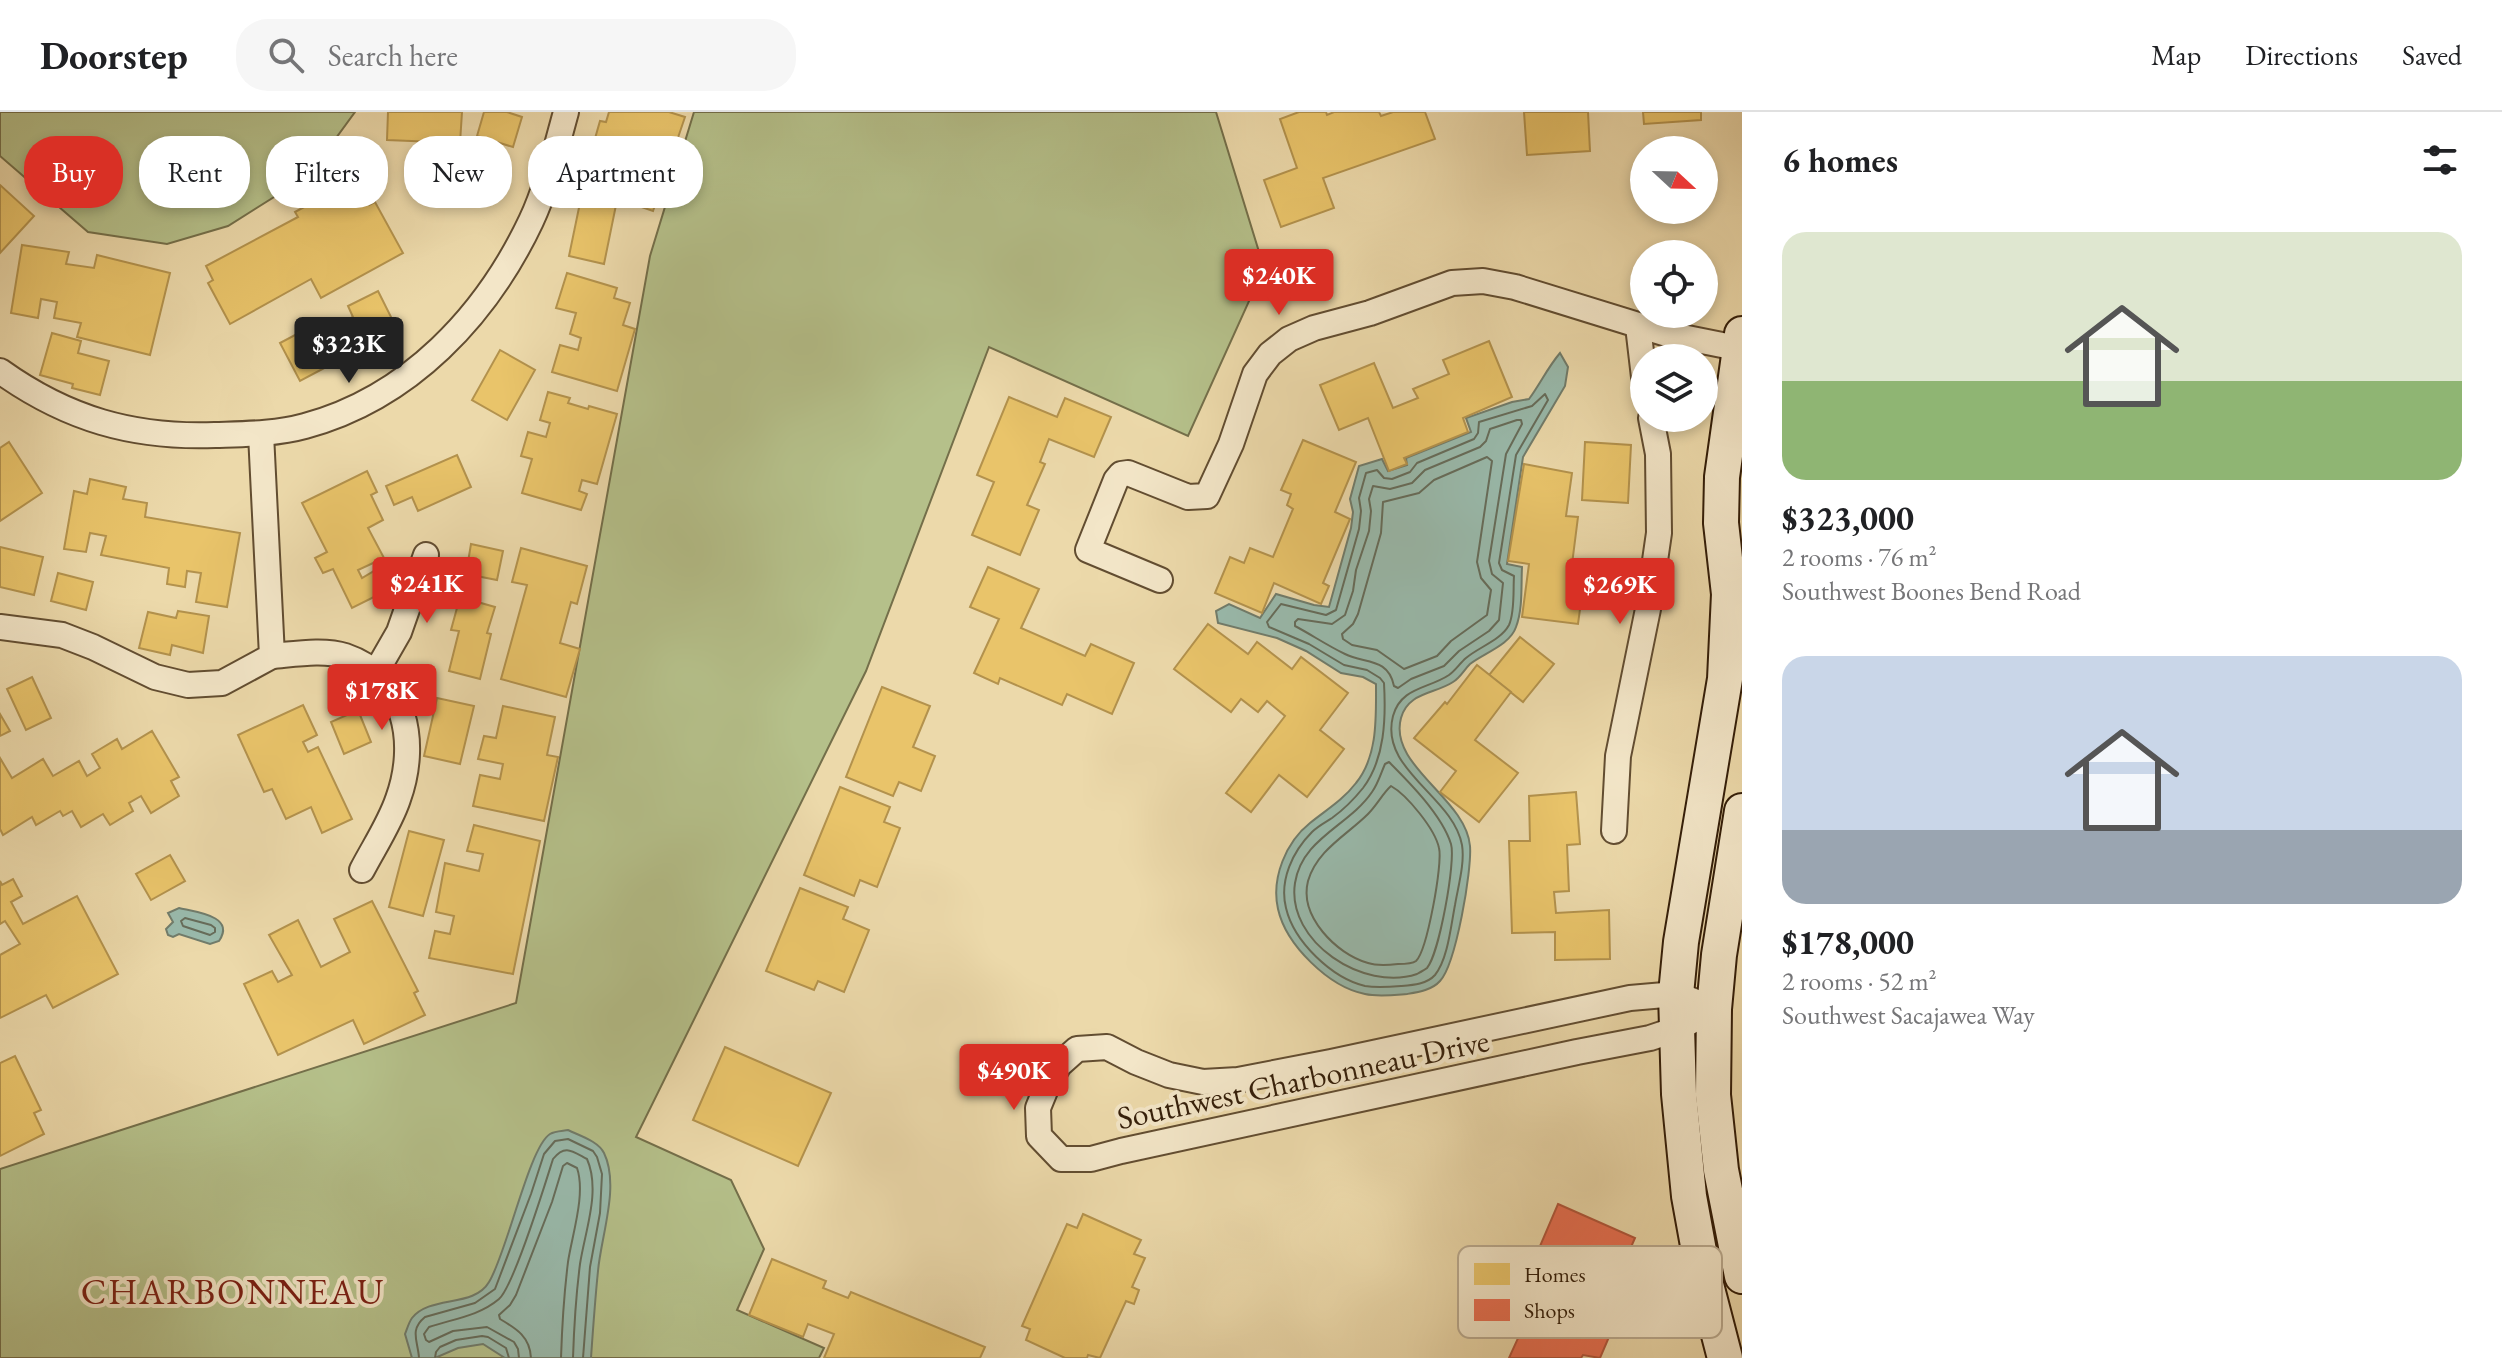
<!DOCTYPE html>
<meta charset="utf-8">
<style>
body{margin:0;font-family:"EB Garamond",serif;background:#f6f6f6;color:#202124;height:100vh;display:flex;flex-direction:column;font-size:30px;white-space:nowrap}
*{box-sizing:border-box;margin:0}
p{font-size:26px;color:#757577}
.icon{flex:none;width:44px;height:44px;fill:none;stroke:currentColor;stroke-width:2;stroke-linecap:round;stroke-linejoin:round}
.map{position:relative;flex:1;overflow:hidden}
.panel{display:flex;flex-direction:column;background:#fff;width:760px}
.panel>*{flex:none}
.guide{position:absolute;left:24px;top:24px;width:760px;height:72px;display:flex;gap:16px}
.needle{width:52px;rotate:112deg}
.buttons{position:absolute;left:1630px;top:24px;display:grid;gap:16px}
.buttons a{display:grid;place-items:center;width:88px;height:88px;border-radius:50%;background:#fff;box-shadow:0 4px 12px #0003;font-size:40px}
.price{position:absolute;translate:-50% -68px;padding:0 18px;border-radius:8px;background:#d93025;color:#fff;font-size:26px;line-height:52px;filter:drop-shadow(0 2px 4px #0008)}
.price::after{content:'';position:absolute;left:50%;top:48px;width:24px;height:18px;margin-left:-12px;background:inherit;clip-path:polygon(0 0,100% 0,50% 100%)}
.price.on{background:#222;color:#fff}
ul{padding:0;list-style:none}
li{display:grid;align-content:center;gap:16px;height:424px;padding:0 40px}
li span{display:grid;place-items:center;height:248px;border-radius:24px;color:#555}
li>.icon{margin-inline-start:auto}
span .icon{width:144px;height:144px;fill:#fffc;stroke-width:1}
li b{font-size:34px}
h2{display:flex;justify-content:space-between;align-items:center;height:96px;padding:0 40px;font-size:34px}
.chip{padding:0 28px;border-radius:32px;background:#fff;box-shadow:0 4px 12px #0003;font-size:28px;line-height:72px}
.chip.on{background:#d93025;color:#fff}
header{display:flex;align-items:center;gap:48px;box-sizing:border-box;height:112px;padding:0 40px;background:#fff;border-bottom:2px solid #e0e0e0}
header strong{font-size:38px}
nav{display:flex;gap:44px;margin-inline-start:auto;font-size:28px}
.search{width:560px;height:72px;background:#f6f6f6;display:flex;align-items:center;gap:20px;box-sizing:border-box;padding:0 28px;border-radius:32px;color:#757577;font-size:30px}
main{display:flex;flex:1;min-height:0}
.map>svg:first-child{display:block}
.green{fill:#b5c08a;stroke:#746f4a;stroke-width:2}
.water{fill:#99baac;stroke:#717c6b;stroke-width:2}
.homes{fill:#e9c46a;stroke:#b3924d;stroke-width:2}
.shops{fill:#e76f51;stroke:#b1573b;stroke-width:2}
.lines{fill:none;stroke-linecap:round;stroke-linejoin:round}
.shore{stroke:#666c5a;stroke-width:2}
.street-casing{stroke:#624d31;stroke-width:28}
.secondary-casing{stroke:#341e09;stroke-width:38}
.street{stroke:#f3e6c8;stroke-width:24}
.secondary{stroke:#f3e6c8;stroke-width:34}
.labels{text-anchor:middle;stroke-width:8;stroke-linejoin:round;paint-order:stroke}
.street-label{font-size:32px;fill:#341e09;stroke:#f3e6c8}
.quarter-label{font-size:36px;letter-spacing:2px;fill:#7a1f14;stroke:#f3e6c8}
.key{fill:#f3e6c8;stroke:#baaa8f;stroke-width:2}
.key-label{font-size:22px;fill:#341e09}
</style>
<header>
<strong>Doorstep</strong>
<div class="search"><svg class="icon" aria-label="search" viewBox="0 0 24 24"><circle cx="10" cy="10" r="6"/><path d="M15 15l6 6"/></svg>Search here</div>
<nav><a>Map</a><a>Directions</a><a>Saved</a></nav>
</header>
<main>
<div class="map">
<svg width="1742" height="1246" viewBox="0 0 1742 1246">
<rect width="100%" height="100%" fill="#ecd9aa"/>
<filter id="stains"><feTurbulence type="fractalNoise" baseFrequency=".0025" numOctaves="4"/><feColorMatrix values="0 0 0 0 .2 0 0 0 0 .09 0 0 0 0 .02 0 0 0 .5 -.17"/></filter>
<radialGradient id="worn" r=".72"><stop offset=".6" stop-color="#630" stop-opacity="0"/><stop offset="1" stop-color="#630" stop-opacity=".3"/></radialGradient>
<!-- green -->
<g class="green">
<polygon points="0,0 355,0 309,63 228,114 167,132 88,120 0,44"/>
<polygon points="694,0 1216,0 1264,156 1188,324 989,235 866,559 636,1025 731,1068 764,1137 737,1198 824,1236 819,1246 0,1246 0,1057 516,891 650,144"/>
</g>
<!-- water -->
<g class="water">
<path d="M1560,241L1568,255L1565,274L1523,345L1507,452L1522,455C1521,473 1523,497 1516,515C1510,533 1484,541 1470,552C1464,558 1460,566 1453,570C1435,582 1408,580 1401,606C1388,654 1466,686 1470,734C1472,758 1456,852 1440,869C1432,878 1419,880 1407,882C1394,883 1378,885 1365,882C1329,875 1286,833 1278,797C1271,766 1286,730 1310,711C1326,698 1343,688 1356,671C1378,644 1376,605 1376,572L1363,565L1341,561L1306,539L1277,526L1218,511L1216,499L1229,492L1260,506L1276,482L1314,493L1329,495L1351,416L1353,400L1350,387L1359,354L1382,347L1388,359L1407,353L1406,346L1471,320L1466,306L1512,290L1529,287C1540,272 1548,255 1560,241Z"/>
<path d="M179,796C196,800 236,804 219,829L210,832L179,822L173,825L168,823L166,817L173,810L168,801Z"/>
<path d="M568,1018C580,1024 598,1029 604,1041C620,1074 601,1124 598,1159C595,1188 593,1217 591,1246H505L483,1232L458,1236L435,1246H412L405,1222C407,1217 409,1210 412,1206C430,1183 474,1196 489,1170C507,1141 529,1035 550,1022C555,1019 563,1019 568,1018Z"/>
</g>
<!-- homes -->
<g class="homes">
<polygon points="388,0 462,0 460,31 387,28"/>
<polygon points="484,0 507,0 522,5 513,35 477,24"/>
<polygon points="609,0 669,0 685,5 653,99 586,76 596,49 612,53 616,36 594,30 600,9 606,10"/>
<polygon points="1299,0 1326,0 1327,3 1334,0 1379,0 1381,4 1393,0 1425,0 1435,27 1323,66 1334,96 1281,115 1264,68 1297,56 1280,7"/>
<polygon points="1524,0 1588,0 1590,39 1527,43"/>
<polygon points="1643,0 1701,0 1701,8 1644,12"/>
<polygon points="355,67 369,93 375,90 403,141 321,186 311,167 230,212 208,171 213,168 206,154 298,105 295,100"/>
<polygon points="0,73 34,104 0,141"/>
<polygon points="581,86 616,93 604,152 569,144"/>
<polygon points="22,133 69,140 66,152 94,156 97,143 170,161 150,243 77,225 81,211 54,206 57,190 41,187 38,206 11,201"/>
<polygon points="567,161 617,176 614,186 630,191 623,213 635,217 617,279 552,260 560,233 578,238 581,226 570,222 576,201 556,196"/>
<polygon points="378,179 399,221 342,250 326,219 353,205 348,194"/>
<polygon points="310,215 330,253 300,269 280,231"/>
<polygon points="52,221 81,229 78,241 109,249 100,283 72,276 73,272 40,263"/>
<polygon points="1489,229 1512,285 1463,306 1468,320 1404,346 1407,352 1389,359 1368,306 1339,318 1320,273 1374,251 1393,296 1418,286 1413,277 1449,262 1443,248"/>
<polygon points="500,238 535,258 507,308 472,288"/>
<polygon points="548,280 570,286 568,291 588,297 589,294 617,302 597,372 582,368 579,379 587,382 581,398 522,381 532,347 521,344 528,320 546,325 550,311 540,308"/>
<polygon points="1009,285 1057,305 1065,286 1111,305 1094,345 1049,327 1040,350 1045,352 1027,393 1039,398 1020,443 972,423 994,370 977,363"/>
<polygon points="1303,328 1356,350 1335,400 1350,407 1323,471 1329,474 1321,492 1274,471 1262,501 1215,481 1230,445 1244,451 1250,436 1273,445 1293,397 1287,393 1291,382 1281,378"/>
<polygon points="9,330 42,381 0,409 0,336"/>
<polygon points="1585,330 1631,333 1628,391 1582,388"/>
<polygon points="457,343 471,375 418,399 412,385 394,393 386,374"/>
<polygon points="1524,352 1572,361 1566,404 1578,405 1571,460 1585,461 1578,512 1522,505 1529,452 1508,449"/>
<polygon points="367,359 377,380 371,383 383,408 368,416 384,446 358,458 362,466 374,459 384,480 352,496 333,457 323,461 315,446 327,440 302,391"/>
<polygon points="90,367 126,375 123,387 147,391 145,405 240,421 227,495 196,490 201,461 187,459 185,475 167,472 169,456 101,443 106,424 90,421 86,440 64,437 74,379 87,382"/>
<polygon points="471,432 503,439 497,468 466,462"/>
<polygon points="0,435 43,445 34,483 0,475"/>
<polygon points="521,436 587,454 577,492 571,490 560,531 580,537 566,585 501,567 527,473 512,470"/>
<polygon points="988,455 1039,477 1021,516 1085,544 1091,532 1134,551 1112,602 1067,582 1062,593 1000,566 998,572 974,561 999,507 970,495"/>
<polygon points="58,461 93,470 86,498 51,489"/>
<polygon points="460,485 495,495 487,521 491,522 480,567 449,559 459,519 451,518"/>
<polygon points="178,499 209,504 203,541 172,533 170,543 139,536 148,500 176,506"/>
<polygon points="1208,512 1248,542 1257,530 1292,557 1301,545 1348,581 1320,618 1344,637 1307,685 1279,663 1251,700 1226,681 1285,604 1267,589 1258,600 1241,587 1231,600 1174,557"/>
<polygon points="1520,525 1554,552 1523,590 1489,563"/>
<polygon points="1477,553 1511,580 1475,628 1518,661 1479,710 1440,680 1456,659 1414,626 1445,590 1447,592"/>
<polygon points="32,565 51,606 26,618 7,577"/>
<polygon points="882,575 930,594 913,635 935,644 921,679 899,670 893,684 846,665"/>
<polygon points="437,586 474,594 460,652 424,644"/>
<polygon points="303,593 317,623 303,630 308,640 318,635 352,707 322,721 311,695 286,707 272,677 264,680 238,623"/>
<polygon points="503,594 555,605 547,643 558,645 544,709 473,694 480,663 500,667 503,652 478,647 484,624 496,626"/>
<polygon points="358,598 371,630 344,642 331,610"/>
<polygon points="0,602 10,619 0,624"/>
<polygon points="152,619 179,665 171,669 179,684 151,701 141,684 129,691 133,699 110,713 103,702 81,715 72,699 63,704 60,699 36,713 32,705 3,723 0,717 0,646 12,666 43,647 53,664 79,649 87,664 100,656 92,642 117,627 122,637"/>
<polygon points="840,675 890,695 884,710 900,716 877,775 860,768 854,784 804,763"/>
<polygon points="1576,680 1580,732 1567,733 1569,779 1554,780 1556,801 1609,798 1610,847 1555,848 1555,820 1512,821 1509,729 1530,729 1529,684"/>
<polygon points="474,713 540,729 513,862 429,846 435,819 450,822 454,804 436,800 445,751 479,759 483,742 467,739"/>
<polygon points="409,719 444,728 423,804 389,795"/>
<polygon points="170,743 185,769 151,788 136,762"/>
<polygon points="13,767 22,784 11,790 23,812 77,784 118,862 53,896 46,883 0,906 0,843 20,832 5,809 0,812 0,769 2,773"/>
<polygon points="800,776 848,795 843,807 869,818 844,880 818,869 814,878 766,859"/>
<polygon points="372,789 418,879 414,881 425,903 364,932 353,908 278,943 244,872 272,859 278,870 292,863 269,823 298,808 321,855 350,840 334,807"/>
<polygon points="725,935 831,981 798,1054 693,1008"/>
<polygon points="15,944 41,998 34,1001 44,1022 0,1044 0,951"/>
<polygon points="1083,1102 1141,1128 1134,1142 1145,1146 1132,1175 1139,1178 1134,1192 1126,1189 1100,1246 1088,1243 1087,1246 1065,1246 1026,1228 1030,1217 1022,1214 1067,1112 1077,1116"/>
<polygon points="772,1147 826,1169 823,1176 848,1186 851,1180 985,1235 980,1246 824,1246 834,1222 808,1212 803,1225 749,1203"/>
</g>
<!-- shops -->
<polygon class="shops" points="1558,1092 1635,1126 1621,1158 1608,1152 1584,1206 1612,1218 1600,1246 1583,1243 1581,1246 1509,1246 1529,1202 1514,1195"/>
<g class="lines">
<!-- shore -->
<g class="shore">
<path d="M1545,282L1548,288L1516,343L1499,451L1502,458L1514,464C1513,478 1515,500 1509,513C1501,528 1479,535 1466,546C1460,551 1455,559 1449,563C1428,577 1401,575 1393,604C1379,658 1453,684 1462,733C1465,751 1458,775 1455,793C1451,813 1448,847 1435,863C1427,872 1413,873 1401,874C1390,875 1376,876 1365,874C1332,866 1294,830 1286,796C1279,768 1293,739 1312,720C1318,714 1326,710 1332,706C1343,698 1355,686 1363,676C1385,647 1386,606 1384,571L1380,566L1367,558L1344,553L1309,532L1269,515L1267,510L1281,492L1326,503L1336,498L1359,417L1361,399L1359,386L1366,361L1377,358L1384,366L1392,367L1410,360L1417,351L1474,327L1478,321L1479,310L1532,294Z"/>
<path d="M1517,308H1521L1522,312L1506,342L1489,449L1492,462L1503,471L1499,508L1489,519L1459,539L1444,554L1411,567L1398,576L1394,574C1388,545 1364,552 1345,542C1328,534 1312,523 1295,514V510L1298,507L1332,512L1345,503L1353,479L1356,458L1369,419L1371,399L1369,387L1373,374L1390,377L1412,371L1425,358L1480,335L1486,329L1490,317Z"/>
<polygon points="1487,345 1492,349 1477,450 1481,466 1491,478 1487,503 1451,529 1437,544 1404,557 1377,538 1352,533 1343,527 1342,522 1353,512 1358,502 1381,421 1383,390 1419,381 1434,368"/>
<path d="M1389,650C1409,670 1442,703 1451,732C1456,749 1439,842 1427,856C1426,857 1417,862 1417,862C1364,880 1286,830 1295,771C1302,726 1349,714 1372,680C1378,672 1381,661 1385,652Z"/>
<path d="M1391,674C1407,683 1435,717 1439,736C1443,751 1427,839 1416,849C1412,852 1404,852 1398,852C1389,853 1377,854 1368,851C1336,842 1299,804 1308,769C1317,738 1347,723 1368,702C1377,693 1383,681 1391,674Z"/>
<polygon points="185,806 211,813 215,816 215,820 210,823 183,814 181,809"/>
<path d="M419,1246C418,1229 409,1218 425,1205L475,1191L495,1177L531,1082L544,1042L555,1029L568,1027L593,1039L597,1045L602,1062L600,1101L590,1155L583,1246"/>
<polyline points="435,1246 436,1240 440,1235 456,1228 482,1224 488,1225 506,1236 509,1246"/>
<path d="M519,1246L518,1237L514,1230L487,1215L453,1219L429,1230L426,1228L424,1222L429,1215C453,1207 479,1204 499,1187C514,1174 545,1072 553,1047C565,1032 572,1039 587,1047C601,1079 585,1119 580,1152C576,1183 574,1215 573,1246"/>
<path d="M531,1246C530,1225 517,1217 500,1207L499,1203L510,1193L516,1183L552,1090L563,1054L567,1051L577,1056C586,1082 572,1123 568,1150C564,1182 562,1215 561,1246"/>
</g>
<!-- street casing -->
<g class="street-casing">
<g id="street">
<polyline points="1638,214 1644,265"/>
<path d="M0,259C67,307 133,326 215,323C245,322 276,322 305,314C409,286 486,204 531,109C547,75 556,36 566,0"/>
<polyline points="1160,468 1088,438 1116,368 1121,362 1128,361 1188,385 1207,384 1231,332 1255,262 1270,242 1289,227 1314,216 1370,201 1452,171 1483,169 1515,175 1667,222 1742,237"/>
<polyline points="0,515 62,523 93,535 155,565 188,573 222,571 272,544 261,322"/>
<path d="M272,544C295,542 324,537 345,544C407,565 418,632 398,687C390,711 374,735 362,758"/>
<polyline points="376,560 399,520 426,443"/>
<polyline points="1614,719 1618,644 1648,497 1659,421 1658,342 1651,306"/>
<polygon points="1676,882 1714,897 1677,917 1650,926 1577,940 1121,1039 1091,1047 1061,1047 1039,1024 1038,996 1047,974 1059,953 1077,937 1107,935 1136,950 1169,963 1203,970 1238,968 1331,950 1630,886"/>
</g>
</g>
<!-- secondary casing -->
<g class="secondary-casing">
<g id="secondary">
<polyline points="1742,699 1719,843 1714,897 1713,983 1721,1058 1742,1164"/>
<polyline points="1725,1246 1703,1161 1689,1084 1679,982 1676,882 1681,830 1725,567 1729,482 1721,411 1722,365 1742,222"/>
</g>
</g>
<!-- street -->
<use href="#street" class="street"/>
<!-- secondary -->
<use href="#secondary" class="secondary"/>
</g>
<g class="labels">
<!-- street labels -->
<g class="street-label">
<text transform="translate(1303 967) rotate(-12)" y="11">Southwest Charbonneau Drive</text>
</g>
<!-- quarter labels -->
<g class="quarter-label">
<text x="233" y="1192">CHARBONNEAU</text>
</g>
</g>
<!-- legend -->
<rect x="1458" y="1134" width="264" height="92" rx="12" class="key"/>
<rect x="1474" y="1151" width="36" height="22" fill="#e9c46a"/>
<rect x="1474" y="1187" width="36" height="22" fill="#e76f51"/>
<g class="key-label">
<text x="1524" y="1170">Homes</text>
<text x="1524" y="1206">Shops</text>
</g>
<rect width="100%" height="100%" filter="url(#stains)"/>
<rect width="100%" height="100%" fill="url(#worn)"/>
</svg>
<div class="buttons">
<a><svg class="needle" viewBox="-14 -14 28 28"><path d="M0-13l5 13h-10z" fill="#e53935"/><path d="M0 13l5-13h-10z" fill="#757577"/></svg></a>
<a><svg class="icon" aria-label="locate" viewBox="0 0 24 24"><circle cx="12" cy="12" r="6"/><path d="M12 2v4M12 18v4M2 12h4M18 12h4"/></svg></a>
<a><svg class="icon" aria-label="layers" viewBox="0 0 24 24"><path d="M12 4l9 5-9 5-9-5zM3 14l9 5 9-5"/></svg></a>
</div>
<b class="price" style="left:1279px;top:205px">$240K</b>
<b class="price on" style="left:349px;top:273px">$323K</b>
<b class="price" style="left:427px;top:513px">$241K</b>
<b class="price" style="left:1620px;top:514px">$269K</b>
<b class="price" style="left:382px;top:620px">$178K</b>
<b class="price" style="left:1014px;top:1000px">$490K</b>
<div class="guide">
<a class="chip on">Buy</a>
<a class="chip">Rent</a>
<a class="chip">Filters</a>
<a class="chip">New</a>
<a class="chip">Apartment</a>
</div>
</div>
<section class="panel">
<h2>6 homes<svg class="icon" aria-label="filters" viewBox="0 0 24 24"><path d="M4 7h16M4 17h16"/><circle cx="9" cy="7" r="2"/><circle cx="15" cy="17" r="2"/></svg></h2>
<ul>
<li><span style="background:linear-gradient(#dfe7d0 60%,#8fb573 0)"><svg class="icon" aria-label="home" viewBox="0 0 24 24"><path d="M3 11l9-7 9 7M6 9v11h12V9"/></svg></span><div><b>$323,000</b><p>2 rooms · 76 m²</p><p>Southwest Boones Bend Road</p></div></li>
<li><span style="background:linear-gradient(#c9d6e8 70%,#9aa5b1 0)"><svg class="icon" aria-label="home" viewBox="0 0 24 24"><path d="M3 11l9-7 9 7M6 9v11h12V9"/></svg></span><div><b>$178,000</b><p>2 rooms · 52 m²</p><p>Southwest Sacajawea Way</p></div></li>
</ul>
</section>
</main>
